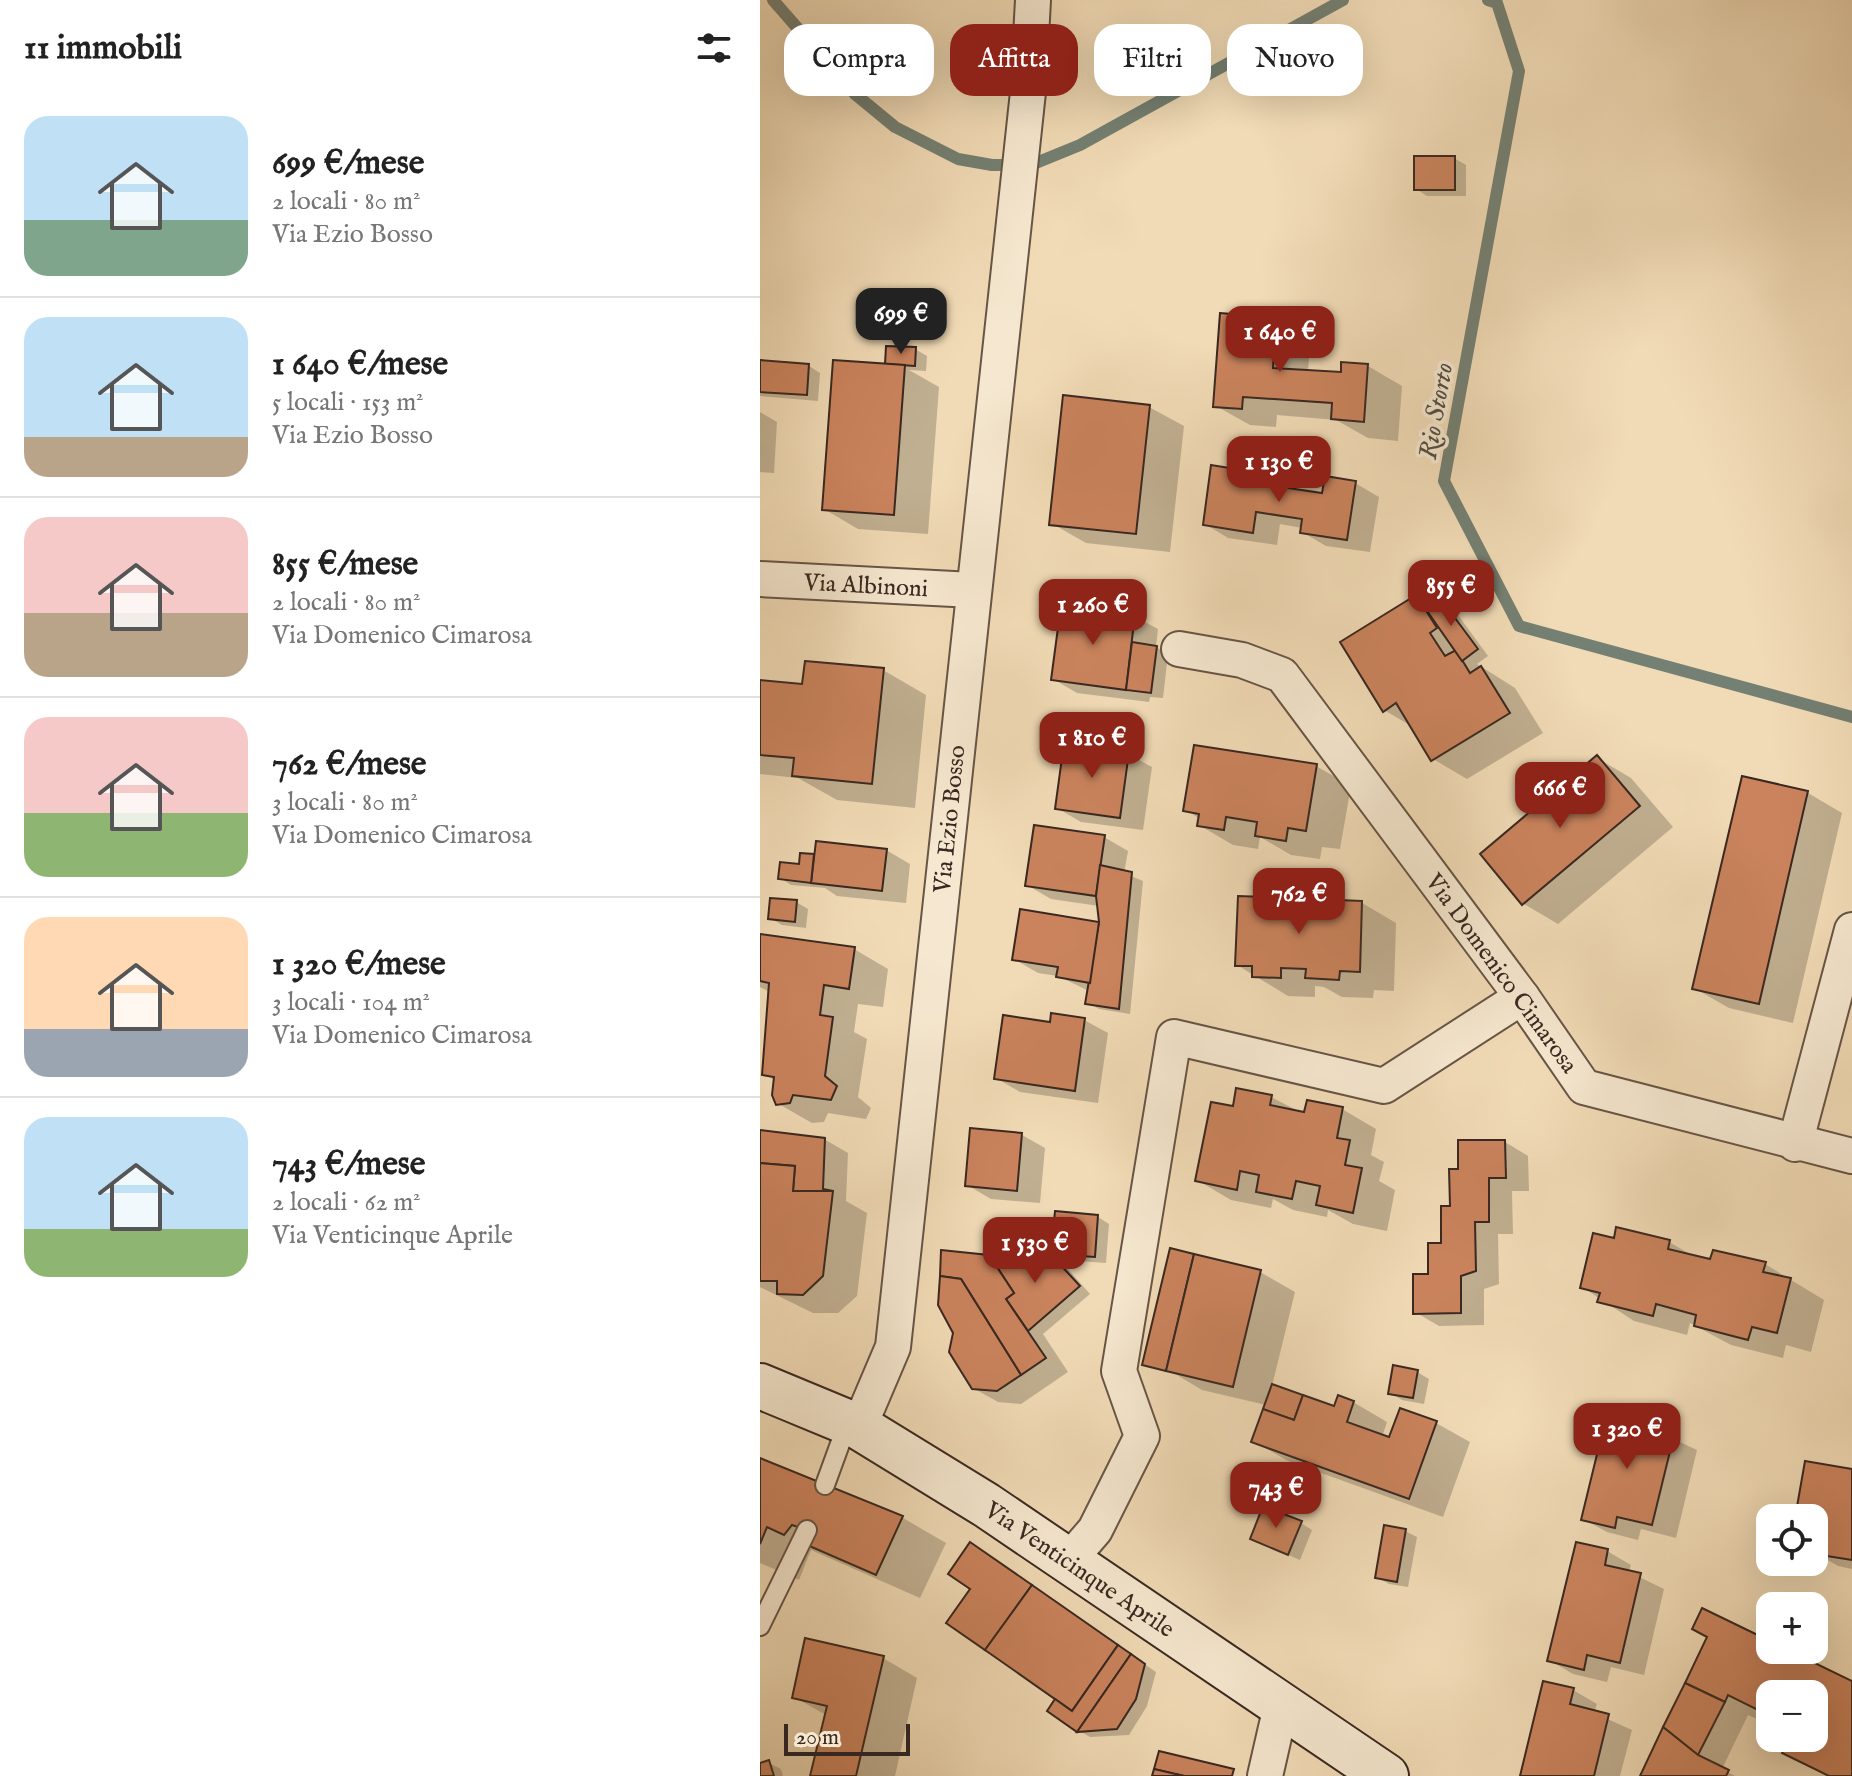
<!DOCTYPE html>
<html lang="it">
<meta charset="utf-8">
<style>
body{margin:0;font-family:"IM FELL English",serif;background:#f6f6f6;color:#222;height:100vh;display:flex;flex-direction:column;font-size:30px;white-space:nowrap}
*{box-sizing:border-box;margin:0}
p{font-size:26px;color:#767676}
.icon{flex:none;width:44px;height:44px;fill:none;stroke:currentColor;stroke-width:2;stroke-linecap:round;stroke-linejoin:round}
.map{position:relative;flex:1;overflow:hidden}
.sheet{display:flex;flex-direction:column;background:#fff;width:760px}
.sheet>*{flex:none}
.banner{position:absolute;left:24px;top:24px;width:760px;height:72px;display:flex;gap:16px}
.controls{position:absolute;left:996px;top:1504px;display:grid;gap:16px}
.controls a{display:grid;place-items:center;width:72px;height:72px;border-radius:16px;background:#fff;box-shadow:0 8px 32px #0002;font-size:40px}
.scale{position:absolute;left:24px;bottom:20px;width:126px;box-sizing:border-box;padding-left:8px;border:4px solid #392821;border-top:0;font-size:22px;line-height:28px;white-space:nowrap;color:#392821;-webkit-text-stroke:6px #f6e8d0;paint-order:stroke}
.price{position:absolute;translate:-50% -68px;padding:0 18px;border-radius:16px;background:#8f2418;color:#fff;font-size:26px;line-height:52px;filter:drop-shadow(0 2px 4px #0008)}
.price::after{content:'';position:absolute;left:50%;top:48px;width:24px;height:18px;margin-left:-12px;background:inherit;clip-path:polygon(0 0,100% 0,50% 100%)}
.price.current{background:#222;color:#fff}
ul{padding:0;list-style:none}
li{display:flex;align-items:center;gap:24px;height:200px;padding:0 24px}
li+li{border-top:2px solid #e0e0e0}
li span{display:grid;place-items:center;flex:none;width:224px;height:160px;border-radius:24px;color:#555}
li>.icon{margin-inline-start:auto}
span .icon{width:96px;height:96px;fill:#fffc;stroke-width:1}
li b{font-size:34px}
h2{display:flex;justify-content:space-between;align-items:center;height:96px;padding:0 24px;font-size:34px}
.tag{padding:0 28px;border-radius:24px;background:#fff;box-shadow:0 8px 32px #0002;font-size:28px;line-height:72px}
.tag.current{background:#8f2418;color:#fff}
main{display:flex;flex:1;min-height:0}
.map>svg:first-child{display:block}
.shadow{fill:#0003}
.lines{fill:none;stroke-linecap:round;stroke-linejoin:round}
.stream{stroke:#748073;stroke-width:12}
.building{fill:#ca835d;stroke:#392821;stroke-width:2}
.lane-casing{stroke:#675546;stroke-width:22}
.street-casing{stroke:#675546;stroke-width:38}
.secondary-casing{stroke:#392821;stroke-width:48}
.lane{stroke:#f6e8d0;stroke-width:18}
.street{stroke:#f6e8d0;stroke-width:34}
.secondary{stroke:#f6e8d0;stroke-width:44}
.labels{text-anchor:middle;stroke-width:7;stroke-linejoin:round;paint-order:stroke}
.street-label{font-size:24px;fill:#392821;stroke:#f6e8d0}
.water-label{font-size:26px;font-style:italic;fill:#524d43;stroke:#f6e8d0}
</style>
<main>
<section class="sheet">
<h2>11 immobili<svg class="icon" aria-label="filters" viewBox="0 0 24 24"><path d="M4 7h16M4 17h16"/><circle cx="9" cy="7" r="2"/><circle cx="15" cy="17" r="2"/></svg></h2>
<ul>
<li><span style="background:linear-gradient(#bfe0f5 65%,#7fa58c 0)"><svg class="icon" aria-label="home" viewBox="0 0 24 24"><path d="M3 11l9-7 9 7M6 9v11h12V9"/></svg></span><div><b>699 €/mese</b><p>2 locali · 80 m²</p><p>Via Ezio Bosso</p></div></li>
<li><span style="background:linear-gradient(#bfe0f5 75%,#b9a48a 0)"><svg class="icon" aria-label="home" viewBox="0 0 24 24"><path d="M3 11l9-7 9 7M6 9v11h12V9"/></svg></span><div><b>1 640 €/mese</b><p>5 locali · 153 m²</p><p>Via Ezio Bosso</p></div></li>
<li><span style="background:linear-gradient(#f6c9c9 60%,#b9a48a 0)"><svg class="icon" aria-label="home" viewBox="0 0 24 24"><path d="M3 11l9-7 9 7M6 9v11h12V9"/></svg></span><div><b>855 €/mese</b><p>2 locali · 80 m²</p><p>Via Domenico Cimarosa</p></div></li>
<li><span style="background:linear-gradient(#f6c9c9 60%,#8fb573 0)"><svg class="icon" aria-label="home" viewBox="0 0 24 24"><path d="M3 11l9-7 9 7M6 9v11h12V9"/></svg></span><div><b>762 €/mese</b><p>3 locali · 80 m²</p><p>Via Domenico Cimarosa</p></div></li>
<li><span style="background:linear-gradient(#ffd9b3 70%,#9aa5b1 0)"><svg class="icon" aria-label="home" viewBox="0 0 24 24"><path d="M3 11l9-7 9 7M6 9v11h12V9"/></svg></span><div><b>1 320 €/mese</b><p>3 locali · 104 m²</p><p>Via Domenico Cimarosa</p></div></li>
<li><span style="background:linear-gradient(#bfe0f5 70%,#8fb573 0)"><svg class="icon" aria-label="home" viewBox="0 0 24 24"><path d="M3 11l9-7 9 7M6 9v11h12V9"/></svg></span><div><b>743 €/mese</b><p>2 locali · 62 m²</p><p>Via Venticinque Aprile</p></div></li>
</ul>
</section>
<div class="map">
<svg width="1092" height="1776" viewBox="0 0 1092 1776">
<rect width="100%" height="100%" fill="#f1dbb6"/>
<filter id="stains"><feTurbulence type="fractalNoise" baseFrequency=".0025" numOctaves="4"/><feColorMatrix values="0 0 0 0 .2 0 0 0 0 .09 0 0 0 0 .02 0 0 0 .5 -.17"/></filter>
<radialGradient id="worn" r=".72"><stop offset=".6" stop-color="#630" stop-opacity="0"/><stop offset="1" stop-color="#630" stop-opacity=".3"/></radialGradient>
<!-- shadow -->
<g class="shadow">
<polygon points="694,158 706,165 706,196 667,196 656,189"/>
<polygon points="494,318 528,338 528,345 549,358 548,372 582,374 608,366 642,386 638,441 608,438 576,420 517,415 516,427 490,425 456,406"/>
<polygon points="155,349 167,356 166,371 149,370 179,387 168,534 98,529 64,509 127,366"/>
<polygon points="0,362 49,366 60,373 58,401 0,396"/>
<polygon points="389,407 424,426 410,552 326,543 291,523"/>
<polygon points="0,412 17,422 14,473 0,472"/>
<polygon points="475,471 499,485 564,495 595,483 619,497 610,552 566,546 542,532 542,528 520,524 517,545 468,538 445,524"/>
<polygon points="657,597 669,604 678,597 690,604 728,656 717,664 755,688 783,733 707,779 673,759 653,727 624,710"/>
<polygon points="374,616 398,629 396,647 408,654 403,698 390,697 389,702 317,693 293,679"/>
<polygon points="123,670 166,695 155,808 77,800 38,778 0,774 0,682 44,687"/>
<polygon points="368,754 392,767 383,830 321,822 297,808"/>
<polygon points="837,758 871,778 913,827 798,924 764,904 722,854"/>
<polygon points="556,766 591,786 580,849 562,847 560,859 531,855 500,837 498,849 473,845 439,825 440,819 426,810"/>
<polygon points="983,778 1048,793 1082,813 1033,1023 969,1008 934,988"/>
<polygon points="344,837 368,851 364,873 383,881 370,1014 339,1009 328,1003 329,991 298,976 278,973 254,959 341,925 339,906 291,899 267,885"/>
<polygon points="126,850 150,864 146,903 77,896 65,888 31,885 20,878 54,856"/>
<polygon points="36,902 48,909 46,928 22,925 10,918"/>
<polygon points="602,903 636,923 634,991 614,990 613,998 582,997 564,987 555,986 555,997 528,996 477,965"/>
<polygon points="0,936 94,949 128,969 123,1007 98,1004 94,1032 107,1039 98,1097 111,1108 106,1119 68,1113 64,1122 52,1123 17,1103 16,1081 4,1074 11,993 0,987"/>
<polygon points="324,1020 348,1033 338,1103 260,1092 236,1078"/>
<polygon points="511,1097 546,1115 582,1109 616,1129 611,1155 624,1162 619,1181 635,1190 627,1231 593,1224 568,1210 567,1217 533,1210 513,1199 511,1208 471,1200 437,1180 474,1108"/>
<polygon points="0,1132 64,1139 88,1153 86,1201 107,1213 97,1296 78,1313 53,1313 0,1287"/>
<polygon points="262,1135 285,1148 280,1203 231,1199 207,1185"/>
<polygon points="745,1142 768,1156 769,1191 752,1191 753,1234 738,1234 739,1284 724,1289 724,1325 679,1326 655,1312 683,1245 700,1171"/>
<polygon points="338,1217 349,1224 346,1263 305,1260 293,1253"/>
<polygon points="855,1240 909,1242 937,1258 1005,1264 1064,1300 1051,1352 1026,1345 1023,1358 971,1345 930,1323 927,1335 874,1321 822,1287"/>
<polygon points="228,1257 238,1263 295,1261 308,1269 330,1294 283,1334 308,1372 261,1404 238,1402 213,1388"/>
<polygon points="500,1272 535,1292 512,1386 575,1409 593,1402 627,1422 622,1437 631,1440 676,1423 710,1442 683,1517 528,1461 493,1441 506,1405 442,1390 417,1375 384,1364"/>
<polygon points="657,1372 669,1379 664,1404 642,1400 630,1393"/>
<polygon points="881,1416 905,1429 903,1434 937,1450 916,1538 881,1529 878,1540 847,1532 823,1519"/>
<polygon points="0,1460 143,1518 186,1543 160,1598 51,1550 39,1580 0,1563"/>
<polygon points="1092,1471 1092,1569 1078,1566 1054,1552 1054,1518 1037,1518"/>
<polygon points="541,1523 552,1530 540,1560 492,1539"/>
<polygon points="645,1531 657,1537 648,1587 629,1584 617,1577"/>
<polygon points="211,1544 396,1672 387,1706 369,1735 330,1737 318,1730 306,1708 213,1589"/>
<polygon points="847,1551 871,1565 869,1572 904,1589 884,1675 851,1667 847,1682 813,1674 789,1660"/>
<polygon points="949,1637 1010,1644 1010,1650 1023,1650 1092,1684 1092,1776 1066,1776 1024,1753 1031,1738 1054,1738 1054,1694 1010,1694 1010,1717 1003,1713 999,1720 988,1715 962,1769 975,1776 882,1776"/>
<polygon points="123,1658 157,1678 135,1776 52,1776 66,1715 34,1697"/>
<polygon points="813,1690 837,1704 834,1713 872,1730 860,1776 762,1776"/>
<polygon points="9,1763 21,1769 23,1776 0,1776 0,1765"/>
</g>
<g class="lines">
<!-- stream -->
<g class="stream">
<polyline points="13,0 95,94 135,127 198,159 232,165 271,165 320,145 583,0"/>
<polyline points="728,0 737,3 759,71 684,481 759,626 1092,717"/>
</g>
</g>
<!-- building -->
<g class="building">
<rect x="654" y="156" width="41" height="34"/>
<polygon points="460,313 494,316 493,334 515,336 513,368 581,372 581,362 608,364 604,422 571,419 572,403 483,397 482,409 453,407"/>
<polygon points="126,346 156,347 155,366 125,364"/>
<polygon points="0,360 49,364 47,395 0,392"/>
<polygon points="73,360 145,365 134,515 62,510"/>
<polygon points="303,395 390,405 376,534 289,525"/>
<polygon points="451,465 476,469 474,480 562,493 565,476 596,481 587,540 540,533 542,519 496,512 493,533 443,525"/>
<polygon points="656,595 677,628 670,633 685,656 696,650 710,673 721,666 750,713 671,761 636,703 623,712 580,642"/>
<polygon points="678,595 718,649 702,661 663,605"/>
<polygon points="301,605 375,614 366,690 291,680"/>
<polygon points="372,642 397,646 391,693 366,690"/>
<polygon points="45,661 124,668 112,784 32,776 34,758 0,755 0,680 42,684"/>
<polygon points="304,743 369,752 360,818 295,809"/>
<polygon points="434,745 557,764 546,831 528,828 526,841 495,836 497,822 466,817 464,830 437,826 439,814 423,811"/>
<polygon points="837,755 880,806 762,905 720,854"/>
<polygon points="982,776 1048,791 999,1004 932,989"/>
<polygon points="274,825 345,835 336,896 265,886"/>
<polygon points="56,841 127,849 122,891 51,883"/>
<polygon points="40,853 54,854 51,883 18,879 20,862 39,864"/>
<polygon points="340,865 372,872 359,1009 325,1004 339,922 336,896"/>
<polygon points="478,896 602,901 600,972 580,971 579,980 545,978 546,969 521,968 521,978 492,977 492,966 475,966"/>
<polygon points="10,898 37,900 35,922 8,919"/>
<polygon points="260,909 339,922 330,983 296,977 298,967 252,960"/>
<polygon points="0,934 95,947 89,989 64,985 60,1015 73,1017 65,1076 77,1086 71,1100 33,1095 30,1103 16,1105 12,1095 14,1077 2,1075 9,983 0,981"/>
<polygon points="291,1013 325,1018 315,1091 234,1079 243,1015 290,1022"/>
<polygon points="476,1088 512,1095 510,1105 544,1112 547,1100 583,1107 577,1138 590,1140 585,1165 602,1168 593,1213 556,1205 560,1186 536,1181 532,1199 496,1192 499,1175 480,1171 477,1190 435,1181 451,1102 473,1106"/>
<polygon points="210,1128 262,1133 257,1191 205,1186"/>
<polygon points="0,1130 65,1138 63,1189 73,1191 33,1191 35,1166 0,1163"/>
<polygon points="698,1140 745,1140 746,1178 729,1178 729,1222 715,1222 716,1271 701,1276 701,1313 653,1314 653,1274 668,1274 668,1243 681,1243 681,1206 690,1206 689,1169 698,1169"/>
<polygon points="0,1163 35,1166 33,1191 73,1191 63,1276 43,1295 17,1294 17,1281 0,1281"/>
<polygon points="295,1211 338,1215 335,1257 291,1254"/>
<polygon points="856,1227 910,1240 908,1249 950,1259 953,1250 1006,1262 1003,1272 1031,1278 1017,1333 992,1327 988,1340 934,1326 936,1315 896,1304 893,1316 837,1302 840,1293 820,1288 833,1233 854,1238"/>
<polygon points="410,1248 434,1254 406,1371 382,1365"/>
<polygon points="251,1249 296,1260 320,1286 268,1331 246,1299 254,1293 235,1264"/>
<polygon points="181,1250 229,1255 254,1293 246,1299 286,1358 261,1375 201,1279 180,1276"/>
<polygon points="434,1254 501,1270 473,1387 406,1371"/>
<polygon points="180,1276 201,1279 261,1375 237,1391 212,1389 189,1352 193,1333 178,1305"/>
<polygon points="633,1365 658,1370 653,1398 628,1394"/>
<polygon points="512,1384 543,1395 534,1420 503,1409"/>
<polygon points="543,1395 574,1406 578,1395 594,1401 587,1422 629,1437 640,1408 677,1421 649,1499 491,1442 503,1409 534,1420"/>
<polygon points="849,1405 882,1414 879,1427 914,1435 892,1525 857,1517 855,1528 821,1520"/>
<polygon points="0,1458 143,1516 116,1575 47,1545 53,1532 32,1525 24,1535 7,1527 0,1544"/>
<polygon points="1045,1461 1092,1469 1092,1560 1054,1554 1054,1518 1035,1518"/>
<polygon points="503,1506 542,1521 528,1555 490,1539"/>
<polygon points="624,1525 646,1529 637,1582 615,1578"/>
<polygon points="210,1542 272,1585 225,1650 186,1623 210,1589 188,1574"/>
<polygon points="816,1542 848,1549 845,1565 881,1573 860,1663 827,1655 824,1670 787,1661"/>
<polygon points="272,1585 358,1645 312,1711 225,1650"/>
<polygon points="942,1608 1010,1641 1010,1650 1028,1650 1092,1681 1092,1776 1069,1776 1022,1753 1029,1738 1054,1738 1054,1694 1010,1694 1010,1716 968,1695 965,1702 925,1683 947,1637 932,1629"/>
<polygon points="45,1638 124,1656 96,1776 50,1776 67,1706 32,1698"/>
<polygon points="358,1645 371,1654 317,1732 287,1711 295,1699 312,1711"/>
<polygon points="371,1654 385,1664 376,1699 357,1729 317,1732"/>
<polygon points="783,1681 814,1688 810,1704 849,1714 834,1776 760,1776"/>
<polygon points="925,1683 965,1702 938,1755 903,1727"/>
<polygon points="903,1727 938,1755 969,1770 966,1776 880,1776"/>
<polygon points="399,1751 474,1769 472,1776 424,1776 394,1769"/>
<polygon points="9,1760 14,1776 0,1776 0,1763"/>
<polygon points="394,1769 424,1776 392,1776"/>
</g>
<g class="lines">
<!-- lane casing -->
<g class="lane-casing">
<g id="lane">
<polyline points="65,1485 88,1422"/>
<polyline points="0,1626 47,1530"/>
</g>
</g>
<!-- street casing -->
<g class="street-casing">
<g id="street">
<polyline points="0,579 213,590"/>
<polyline points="419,649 482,660 522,675 762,997 824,1087 1092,1156"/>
<polyline points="1035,1144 1092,930"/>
<polyline points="99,1427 133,1347 268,92 273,0"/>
<polyline points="310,1559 335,1530 382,1436 359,1371 414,1037 624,1086 762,997"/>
<polyline points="505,1776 521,1706"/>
</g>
</g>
<!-- secondary casing -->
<g class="secondary-casing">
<polyline id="secondary" points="0,1386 99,1427 226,1505 626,1776"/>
</g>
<!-- lane -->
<use href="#lane" class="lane"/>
<!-- street -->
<use href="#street" class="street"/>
<!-- secondary -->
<use href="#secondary" class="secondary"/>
</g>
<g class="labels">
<!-- street labels -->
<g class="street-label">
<text transform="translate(106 585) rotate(3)" y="8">Via Albinoni</text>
<text transform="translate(189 819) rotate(-84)" y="8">Via Ezio Bosso</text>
<text transform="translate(742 973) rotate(54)" y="8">Via Domenico Cimarosa</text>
<text transform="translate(320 1569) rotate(34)" y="8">Via Venticinque Aprile</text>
</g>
<!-- water labels -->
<g class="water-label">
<text transform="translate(675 411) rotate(-80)" y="9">Rio Storto</text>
</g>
</g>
<rect width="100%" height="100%" filter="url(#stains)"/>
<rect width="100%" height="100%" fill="url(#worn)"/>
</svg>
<div class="controls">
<a><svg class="icon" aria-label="locate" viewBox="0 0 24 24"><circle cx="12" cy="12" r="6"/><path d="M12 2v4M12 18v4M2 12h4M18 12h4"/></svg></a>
<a>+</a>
<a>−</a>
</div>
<div class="scale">20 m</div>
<b class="price current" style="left:141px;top:356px">699 €</b>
<b class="price" style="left:520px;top:374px">1 640 €</b>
<b class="price" style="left:519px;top:504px">1 130 €</b>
<b class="price" style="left:691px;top:628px">855 €</b>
<b class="price" style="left:333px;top:647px">1 260 €</b>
<b class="price" style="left:332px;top:780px">1 810 €</b>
<b class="price" style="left:800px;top:830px">666 €</b>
<b class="price" style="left:539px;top:936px">762 €</b>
<b class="price" style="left:275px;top:1285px">1 530 €</b>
<b class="price" style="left:867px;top:1471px">1 320 €</b>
<b class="price" style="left:516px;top:1530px">743 €</b>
<div class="banner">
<a class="tag">Compra</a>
<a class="tag current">Affitta</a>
<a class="tag">Filtri</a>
<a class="tag">Nuovo</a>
</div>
</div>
</main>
